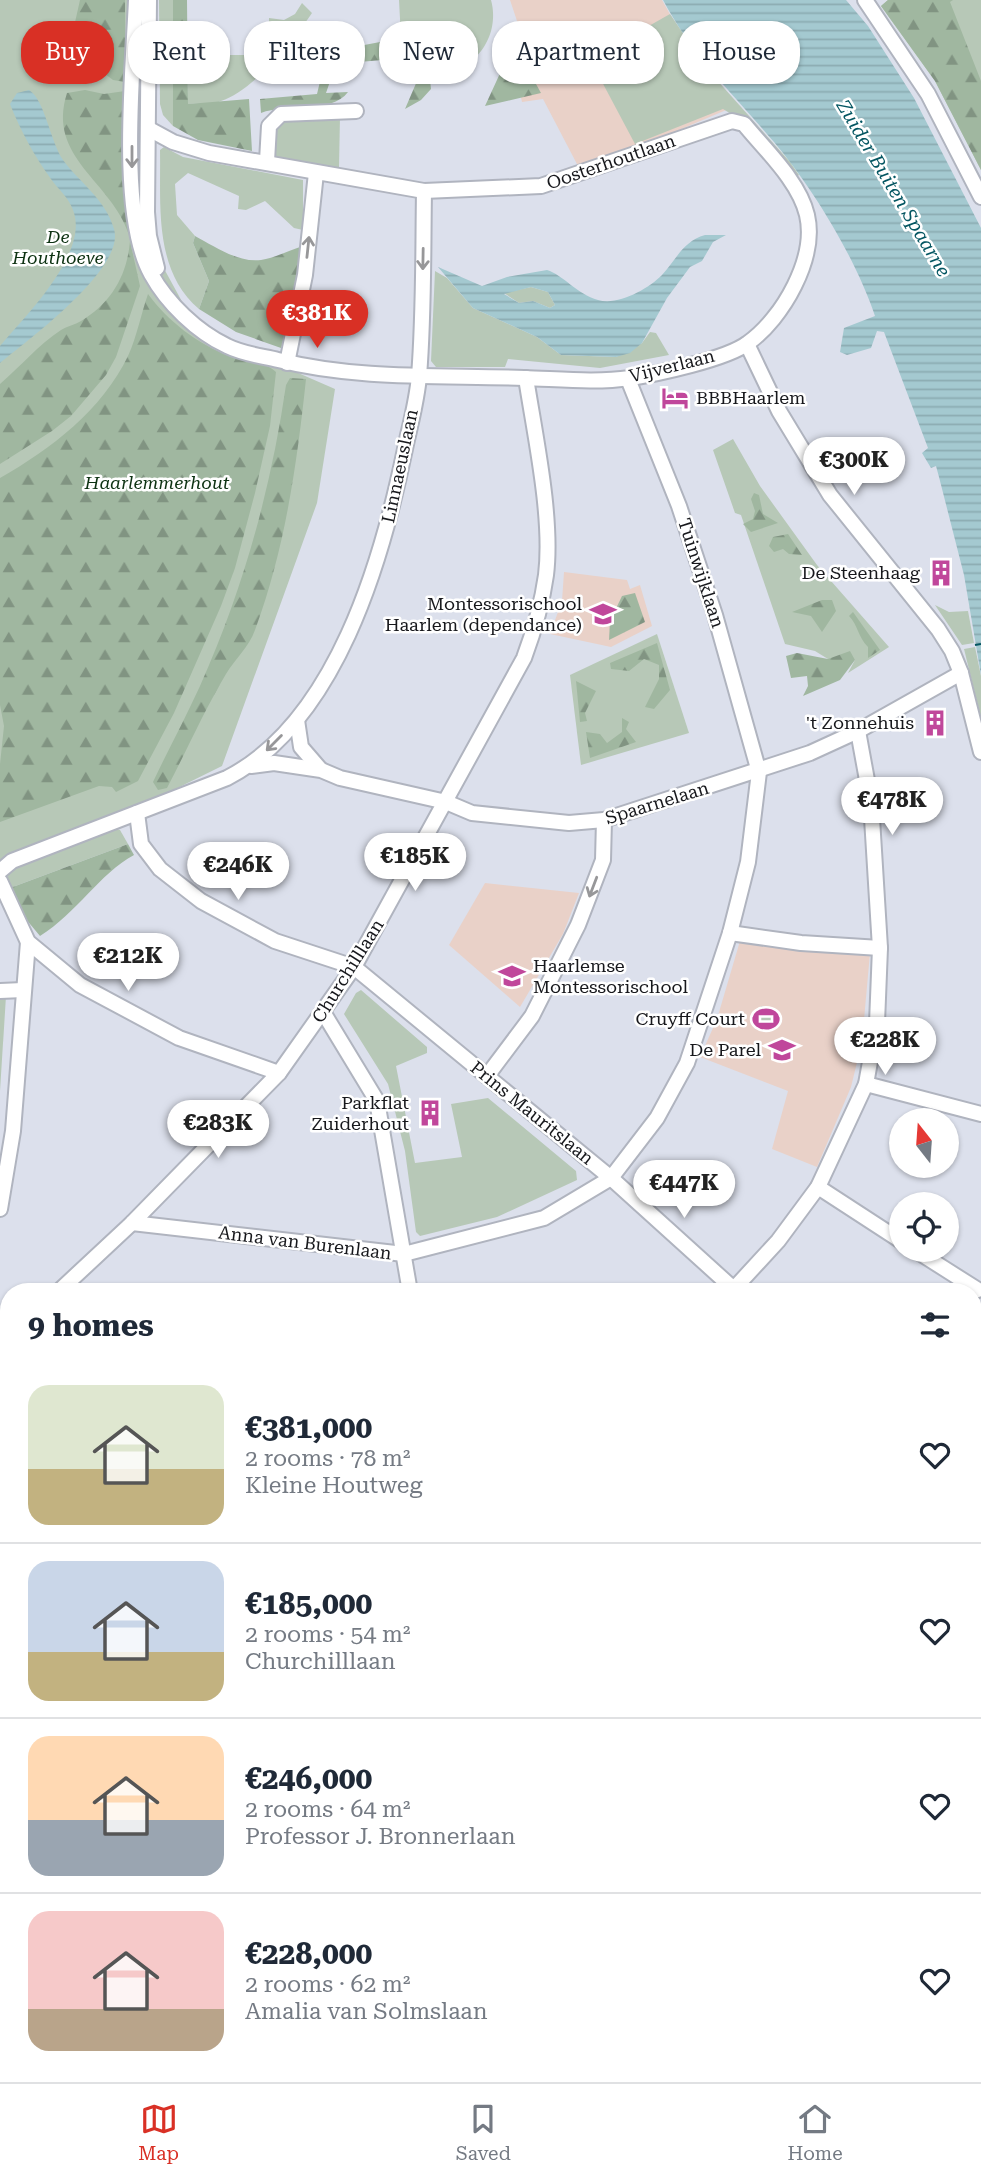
<!DOCTYPE html>
<meta charset="utf-8">
<style>
body{margin:0;font-family:"Roboto Serif",serif;background:#f2f2f3;color:#1f2937;height:100vh;display:flex;flex-direction:column;font-size:26px;white-space:nowrap}
*{box-sizing:border-box;margin:0}
p{font-size:23px;color:#747a83}
.icon{flex:none;width:38px;height:38px;fill:none;stroke:currentColor;stroke-width:2;stroke-linecap:round;stroke-linejoin:round}
.map{position:relative;flex:1;overflow:hidden}
.sheet{position:absolute;left:0px;top:1283px;width:982px;height:800px;display:flex;flex-direction:column;background:#fff;border-radius:28px 28px 0 0;box-shadow:0 2px 5px #0004}
.sheet>*{flex:none}
.hud{position:absolute;left:21px;top:21px;width:940px;height:63px;display:flex;gap:14px}
.needle{width:46px;rotate:343deg}
.controls{position:absolute;left:889px;top:1108px;display:grid;gap:14px}
.controls a{display:grid;place-items:center;width:70px;height:70px;border-radius:50%;background:#fff;box-shadow:0 2px 5px #0004;font-size:35px}
.price{position:absolute;translate:-50% -60px;padding:0 16px;border-radius:24px;background:#fff;color:#222;font-size:23px;line-height:46px;filter:drop-shadow(0 2px 4px #0008)}
.price::after{content:'';position:absolute;left:50%;top:42px;width:21px;height:16px;margin-left:-10px;background:inherit;clip-path:polygon(0 0,100% 0,50% 100%)}
.price.selected{background:#d93025;color:#fff}
ul{padding:0;list-style:none}
li{display:flex;align-items:center;gap:21px;height:175px;padding:0 28px}
li+li{border-top:2px solid #e0e1e3}
li span{display:grid;place-items:center;flex:none;width:196px;height:140px;border-radius:21px;color:#555}
li>.icon{margin-inline-start:auto}
span .icon{width:84px;height:84px;fill:#fffc;stroke-width:1}
li b{font-size:30px}
h2{display:flex;justify-content:space-between;align-items:center;height:84px;padding:0 28px;font-size:30px}
.chip{padding:0 24px;border-radius:28px;background:#fff;box-shadow:0 2px 5px #0004;font-size:24px;line-height:63px}
.chip.selected{background:#d93025;color:#fff}
.menu{display:flex;justify-content:space-around;align-items:center;height:98px;border-top:2px solid #e0e1e3;background:#fff;font-size:19px;color:#747a83}
.menu a{display:grid;justify-items:center;gap:4px}
.menu .selected{color:#d93025}
.map>svg:first-child{display:block}
.education{fill:#e9d1c8}
.green{fill:#b7c8b7}
.forest{fill:url(#forest-firs)}
.water{fill:url(#water-rules);fill-rule:evenodd}
.lines{fill:none;stroke-linecap:round;stroke-linejoin:round}
.ferry{stroke:#045662;stroke-width:2;stroke-dasharray:9 7;stroke-linecap:butt}
.minor-casing{stroke:#b0b4bf;stroke-width:18}
.minor{stroke:#fff;stroke-width:14}
.oneway{stroke:#979799}
.labels{text-anchor:middle;stroke-width:5;stroke-linejoin:round;paint-order:stroke}
.street-label{font-size:18px;fill:#17181c;stroke:#fff}
.park-label{font-size:18px;font-style:italic;fill:#0d3212;stroke:#fff}
.poi-label{font-size:18px;fill:#17181c;stroke:#fff;text-anchor:end}
.water-label{font-size:19px;font-style:italic;fill:#045662;stroke:#fff}
</style>
<div class="map">
<svg width="981" height="2082" viewBox="0 0 981 2082">
<defs>
<pattern id="forest-firs" width="22" height="20" patternUnits="userSpaceOnUse" patternTransform="scale(1.75)"><rect width="22" height="20" fill="#a0b7a0"/><path d="M5 1l3.5 6h-7zM16 11l3.5 6h-7z" fill="#819482"/></pattern>
<pattern id="water-rules" width="6" height="5" patternUnits="userSpaceOnUse" patternTransform="scale(1.75)"><rect width="6" height="5" fill="#a4c9d0"/><path d="M0 2.5h6" fill="none" stroke="#8cacb2"/></pattern>
</defs>
<rect width="100%" height="100%" fill="#dce0ec"/>
<!-- education -->
<g class="education">
<polygon points="510,0 662,0 691,52 738,105 639,147 578,166 543,99 522,102 508,41 518,24"/>
<polygon points="564,572 627,580 630,589 640,585 652,626 611,647 550,634 562,601"/>
<polygon points="485,883 579,893 563,934 520,1007 449,945"/>
<polygon points="740,941 870,953 862,1042 851,1087 817,1167 772,1149 788,1091 700,1057 717,1019"/>
</g>
<!-- green -->
<g class="green">
<polygon points="0,0 140,0 140,106 149,205 162,265 197,329 335,389 317,503 222,766 137,808 0,863"/>
<polygon points="159,0 173,0 173,126 163,115 160,104"/>
<path d="M399,0H491C507,59 428,105 412,38H401Z"/>
<polygon points="888,0 981,0 981,170 935,81 881,6"/>
<path d="M302,3L312,13C294,40 253,91 221,101C212,105 198,103 188,104V23L209,24L210,51L220,52L221,55H248V51L259,50L260,29L269,30V18L284,20L295,14Z"/>
<polygon points="670,14 708,70 790,162 799,175 791,181 746,123 723,109 635,144 601,80 606,64 603,56 617,44"/>
<polygon points="340,116 339,168 264,154 266,122"/>
<path d="M164,147L183,157L303,180V230L294,228L265,201L246,210L238,209L239,196L188,173L175,184L177,215L195,236L193,243L209,281L199,309C153,270 161,204 160,150Z"/>
<polygon points="435,271 447,278 473,308 537,337 561,355 616,357 642,343 650,332 656,333 669,355 600,368 508,359 505,367 436,367 431,361"/>
<polygon points="531,287 548,292 555,305 550,308 533,301 519,303 504,293"/>
<polygon points="733,439 760,486 817,565 889,647 848,673 855,660 828,659 815,651 785,644 741,515 735,513 713,450"/>
<polygon points="935,605 949,612 968,611 974,643 962,645"/>
<polygon points="657,634 689,733 581,765 570,675"/>
<polygon points="975,647 981,676 981,718 964,649"/>
<polygon points="114,828 120,830 128,844 10,888 7,877 14,867"/>
<polygon points="361,990 427,1047 427,1053 396,1066 415,1163 462,1157 451,1104 488,1098 576,1171 577,1180 497,1217 420,1236 416,1232 405,1151 388,1084 344,1014 356,993"/>
<polygon points="6,996 0,1091 0,998"/>
<polygon points="761,1006 775,1009 770,1031 756,1028"/>
</g>
<!-- forest -->
<g class="forest">
<polygon points="80,0 125,0 125,82 113,80 97,68 75,65 71,40"/>
<polygon points="173,0 187,0 188,104 249,99 252,151 198,140 173,126"/>
<polygon points="888,0 953,0 950,2 981,81 981,170 935,81 881,6"/>
<path d="M401,38L429,70L431,89L421,100L405,109L420,74L405,58L336,64L326,93L348,92C331,115 286,103 261,113L260,99L317,94L324,65L289,67L291,59Z"/>
<polygon points="518,53 512,76 531,75 541,93 485,106 508,56"/>
<path d="M85,90L104,94L125,91L129,235C112,181 46,158 67,93Z"/>
<path d="M195,236C214,246 238,263 261,260C274,258 290,250 303,246L291,320L281,348L236,332L199,309L209,281L193,243Z"/>
<path d="M130,241L140,286L116,357L106,375L71,416L52,431L0,464V384C20,367 39,344 61,330C67,326 75,325 81,321C111,303 127,276 130,241Z"/>
<path d="M148,294C168,321 197,344 230,356C245,361 264,361 276,372L270,426L255,493L235,568L221,606L174,713L138,781L116,792L112,787L99,786L0,822V764L4,726L0,705V478C51,449 102,410 128,356C137,336 141,314 148,294Z"/>
<path d="M290,378L306,379C297,464 285,549 255,630C249,647 235,659 226,674C204,711 187,750 167,788L158,790L153,782C168,750 185,719 200,686C243,590 271,489 286,385Z"/>
<polygon points="754,493 759,495 763,514 778,523 751,532 743,524 753,519 755,511 751,499"/>
<polygon points="788,534 802,555 789,554 783,549 774,552 769,546 773,537"/>
<polygon points="635,593 645,622 609,640 610,621 622,596"/>
<polygon points="822,600 832,600 836,611 822,632 811,616 792,612"/>
<path d="M853,612L880,650L868,658V647C858,637 858,625 849,616Z"/>
<polygon points="657,643 670,690 654,709 645,707 659,679 659,665 644,659 629,671 611,669 610,663"/>
<polygon points="850,651 855,660 840,680 803,696 808,686 807,676 791,678 786,656 797,653 828,659"/>
<polygon points="576,681 596,691 585,713 587,721 580,722"/>
<polygon points="622,718 629,722 626,729 636,742 590,758 586,732 600,734 607,743 622,732"/>
<path d="M128,844L134,855C99,874 77,913 40,936L25,918L10,888Z"/>
</g>
<!-- water -->
<g class="water">
<path d="M663,0H846L868,26L914,98L981,228V675L964,575L939,477L936,466L931,468L922,453L928,448L884,332L877,331L871,348L847,355L840,352L844,328L875,316C856,259 813,188 774,142C734,95 692,55 663,0Z"/>
<path d="M29,90C45,100 50,141 63,160C80,183 106,200 114,229C126,268 28,340 0,363V346C25,316 90,253 73,210C69,198 58,189 51,179C35,157 20,130 10,104L17,93Z"/>
<path d="M705,235H726L713,242L702,261L690,267L667,298L642,343L630,353L616,357L561,355L537,337L473,308L438,267L482,286L507,277L547,270C563,275 577,294 598,300C618,306 648,289 662,275C676,260 683,241 705,235ZM531,287L548,292L555,305L550,308L533,301L519,303L504,294Z"/>
</g>
<g class="lines">
<!-- ferry -->
<polyline class="ferry" points="975,645 981,644"/>
<!-- minor casing -->
<g class="minor-casing">
<g id="minor">
<path d="M136,0C133,70 118,215 151,274C167,303 197,332 227,346C243,354 261,356 278,360C359,380 441,375 524,378C558,379 596,383 630,378C657,374 727,359 748,343C783,318 817,258 807,215C799,181 765,150 744,124L732,121L541,186L424,191L209,153L173,142L149,129"/>
<polyline points="149,0 147,212 149,236 157,268"/>
<polyline points="865,0 928,94 981,197"/>
<polyline points="267,161 269,126 281,114 356,111"/>
<polyline points="747,344 779,411 830,495 938,629 952,651 961,673 981,752"/>
<polyline points="287,363 305,275 316,173"/>
<polyline points="297,720 301,747 320,769"/>
<polyline points="251,766 274,763 321,770 340,778 446,802 472,813 569,823 604,820 810,753 858,731 961,673"/>
<polyline points="137,813 141,844 160,869 201,901 275,941 354,967 611,1178 737,1292"/>
<path d="M0,871L12,861L227,778C336,722 382,561 405,449C410,425 417,401 419,376C424,315 423,253 424,191"/>
<polyline points="0,881 28,942 80,985 179,1038 279,1073"/>
<polyline points="730,933 801,943 880,948"/>
<polyline points="0,991 23,990"/>
<polyline points="323,1012 377,1101 410,1292"/>
<polyline points="487,1076 532,1016 578,925 603,860 604,820"/>
<polyline points="866,1084 981,1114"/>
<polyline points="818,1187 901,1241"/>
<polyline points="0,1209 13,1131 28,942"/>
<polyline points="132,1223 404,1254 544,1218 611,1178 657,1118 687,1063 730,933 748,862 759,772 715,615 679,506 628,379"/>
<polyline points="915,1250 978,1290"/>
<path d="M58,1292L132,1223L279,1073L354,967L524,658C534,631 542,604 546,575C553,518 535,436 526,378"/>
<polyline points="731,1292 778,1241 818,1187 866,1084 877,1023 880,948 871,802 858,731"/>
<polyline points="0,1343 9,1336"/>
<polyline points="973,1488 981,1494"/>
<polyline points="0,1500 9,1502"/>
<polyline points="973,1701 981,1699"/>
<polyline points="0,1705 9,1707"/>
<polyline points="973,1869 981,1867"/>
<polyline points="0,1881 9,1874"/>
<polyline points="173,2074 181,2082"/>
<polyline points="213,2074 216,2082"/>
<polyline points="574,2074 576,2082"/>
<polyline points="742,2074 744,2082"/>
<polyline points="896,2074 897,2082"/>
<polyline points="2,2082 23,2074"/>
</g>
</g>
<!-- minor -->
<use href="#minor" class="minor"/>
</g>
<!-- one-way arrows -->
<defs><path id="oneway-shaft" d="M-6 0H5M1.5-3L5.5 0L1.5 3" fill="none" stroke-width="1.6" stroke-linecap="round" stroke-linejoin="round" transform="scale(1.75)"/></defs>
<g class="oneway">
<use href="#oneway-shaft" transform="translate(132 157) rotate(90)"/>
<use href="#oneway-shaft" transform="translate(308 247) rotate(-84)"/>
<use href="#oneway-shaft" transform="translate(423 259) rotate(91)"/>
<use href="#oneway-shaft" transform="translate(274 743) rotate(135)"/>
<use href="#oneway-shaft" transform="translate(593 887) rotate(111)"/>
</g>
<!-- icons -->
<defs>
<g id="hotel-bare" transform="scale(2.1)"><path d="M-6-4.5h1.5V1H6V5H4.5V3h-9V5H-6ZM-4 0a1.8 1.8 0 1 1 3.6 0ZM.5 0V-2.5h3Q6-2.5 6 0Z" fill="#c0479b" stroke="#fff" stroke-width="2.5" paint-order="stroke"/></g>
<g id="building-bare" transform="scale(2.1)"><path d="M-4-6H4V6H1V3H-1V6H-4ZM-2.5-4.3h1.7v1.8h-1.7ZM.8-4.3h1.7v1.8H.8ZM-2.5-1h1.7V.8h-1.7ZM.8-1h1.7V.8H.8Z" fill="#c0479b" stroke="#fff" stroke-width="2.5" paint-order="stroke"/></g>
<g id="school-bare" transform="scale(2.1)"><path d="M0-5L7-2L0 1L-7-2ZM-4 1L0 2.5L4 1V4Q0 6-4 4Z" fill="#c0479b" stroke="#fff" stroke-width="2.5" paint-order="stroke"/></g>
<g id="stadium-bare" transform="scale(2.1)"><path d="M0-5a6.5 5 0 1 0 0 10a6.5 5 0 1 0 0-10ZM-3.5-1.8h7v3.6h-7Z" fill="#c0479b" stroke="#fff" stroke-width="2.5" paint-order="stroke"/></g>
</defs>
<g fill-rule="evenodd">
<use href="#hotel-bare" x="675" y="398"/>
<use href="#building-bare" x="941" y="573"/>
<use href="#school-bare" x="603" y="614"/>
<use href="#building-bare" x="935" y="723"/>
<use href="#school-bare" x="512" y="976"/>
<use href="#stadium-bare" x="766" y="1019"/>
<use href="#school-bare" x="782" y="1050"/>
<use href="#building-bare" x="430" y="1113"/>
</g>
<g class="labels">
<!-- street labels -->
<g class="street-label">
<text transform="translate(611 162) rotate(-19)" y="6">Oosterhoutlaan</text>
<text transform="translate(672 366) rotate(-14)" y="6">Vijverlaan</text>
<text transform="translate(400 466) rotate(-78)" y="6">Linnaeuslaan</text>
<text transform="translate(701 573) rotate(72)" y="6">Tuinwijklaan</text>
<text transform="translate(657 803) rotate(-17)" y="6">Spaarnelaan</text>
<text transform="translate(348 971) rotate(-58)" y="6">Churchilllaan</text>
<text transform="translate(532 1113) rotate(39)" y="6">Prins Mauritslaan</text>
<text transform="translate(305 1243) rotate(7)" y="6">Anna van Burenlaan</text>
</g>
<!-- park labels -->
<g class="park-label">
<text x="58" y="243">De<tspan x="58" dy="21">Houthoeve</tspan></text>
<text x="157" y="489">Haarlemmerhout</text>
</g>
<!-- poi labels -->
<g class="poi-label">
<text x="696" y="404" text-anchor="start">BBBHaarlem</text>
<text x="920" y="579">De Steenhaag</text>
<text x="582" y="610">Montessorischool<tspan x="582" dy="21">Haarlem (dependance)</tspan></text>
<text x="914" y="729">'t Zonnehuis</text>
<text x="533" y="972" text-anchor="start">Haarlemse<tspan x="533" dy="21">Montessorischool</tspan></text>
<text x="745" y="1025">Cruyff Court</text>
<text x="761" y="1056">De Parel</text>
<text x="409" y="1109">Parkflat<tspan x="409" dy="21">Zuiderhout</tspan></text>
</g>
<!-- water labels -->
<g class="water-label">
<text transform="translate(894 188) rotate(59)" y="7">Zuider Buiten Spaarne</text>
</g>
</g>
</svg>
<div class="controls">
<a><svg class="needle" viewBox="-14 -14 28 28"><path d="M0-13l5 13h-10z" fill="#e53935"/><path d="M0 13l5-13h-10z" fill="#747a83"/></svg></a>
<a><svg class="icon" aria-label="locate" viewBox="0 0 24 24"><circle cx="12" cy="12" r="6"/><path d="M12 2v4M12 18v4M2 12h4M18 12h4"/></svg></a>
</div>
<b class="price selected" style="left:317px;top:350px">€381K</b>
<b class="price" style="left:854px;top:497px">€300K</b>
<b class="price" style="left:892px;top:837px">€478K</b>
<b class="price" style="left:415px;top:893px">€185K</b>
<b class="price" style="left:238px;top:902px">€246K</b>
<b class="price" style="left:128px;top:993px">€212K</b>
<b class="price" style="left:885px;top:1077px">€228K</b>
<b class="price" style="left:218px;top:1160px">€283K</b>
<b class="price" style="left:684px;top:1220px">€447K</b>
<div class="hud">
<a class="chip selected">Buy</a>
<a class="chip">Rent</a>
<a class="chip">Filters</a>
<a class="chip">New</a>
<a class="chip">Apartment</a>
<a class="chip">House</a>
</div>
<section class="sheet">
<h2>9 homes<svg class="icon" aria-label="filters" viewBox="0 0 24 24"><path d="M4 7h16M4 17h16"/><circle cx="9" cy="7" r="2"/><circle cx="15" cy="17" r="2"/></svg></h2>
<ul>
<li><span style="background:linear-gradient(#dfe7d0 60%,#c2b280 0)"><svg class="icon" aria-label="home" viewBox="0 0 24 24"><path d="M3 11l9-7 9 7M6 9v11h12V9"/></svg></span><div><b>€381,000</b><p>2 rooms · 78 m²</p><p>Kleine Houtweg</p></div><svg class="icon" aria-label="heart" viewBox="0 0 24 24"><path d="M12 20l-8-8c-3-5 5-10 8-4 3-6 11-1 8 4z"/></svg></li>
<li><span style="background:linear-gradient(#c9d6e8 65%,#c2b280 0)"><svg class="icon" aria-label="home" viewBox="0 0 24 24"><path d="M3 11l9-7 9 7M6 9v11h12V9"/></svg></span><div><b>€185,000</b><p>2 rooms · 54 m²</p><p>Churchilllaan</p></div><svg class="icon" aria-label="heart" viewBox="0 0 24 24"><path d="M12 20l-8-8c-3-5 5-10 8-4 3-6 11-1 8 4z"/></svg></li>
<li><span style="background:linear-gradient(#ffd9b3 60%,#9aa5b1 0)"><svg class="icon" aria-label="home" viewBox="0 0 24 24"><path d="M3 11l9-7 9 7M6 9v11h12V9"/></svg></span><div><b>€246,000</b><p>2 rooms · 64 m²</p><p>Professor J. Bronnerlaan</p></div><svg class="icon" aria-label="heart" viewBox="0 0 24 24"><path d="M12 20l-8-8c-3-5 5-10 8-4 3-6 11-1 8 4z"/></svg></li>
<li><span style="background:linear-gradient(#f6c9c9 70%,#b9a48a 0)"><svg class="icon" aria-label="home" viewBox="0 0 24 24"><path d="M3 11l9-7 9 7M6 9v11h12V9"/></svg></span><div><b>€228,000</b><p>2 rooms · 62 m²</p><p>Amalia van Solmslaan</p></div><svg class="icon" aria-label="heart" viewBox="0 0 24 24"><path d="M12 20l-8-8c-3-5 5-10 8-4 3-6 11-1 8 4z"/></svg></li>
</ul>
</section>
</div>
<nav class="menu">
<a class="selected"><svg class="icon" aria-label="map" viewBox="0 0 24 24"><path d="M3 6l6-2 6 2 6-2v14l-6 2-6-2-6 2zM9 4v14M15 6v14"/></svg>Map</a>
<a><svg class="icon" aria-label="saved" viewBox="0 0 24 24"><path d="M7 4h10v16l-5-4-5 4z"/></svg>Saved</a>
<a><svg class="icon" aria-label="home" viewBox="0 0 24 24"><path d="M3 11l9-7 9 7M6 9v11h12V9"/></svg>Home</a>
</nav>
